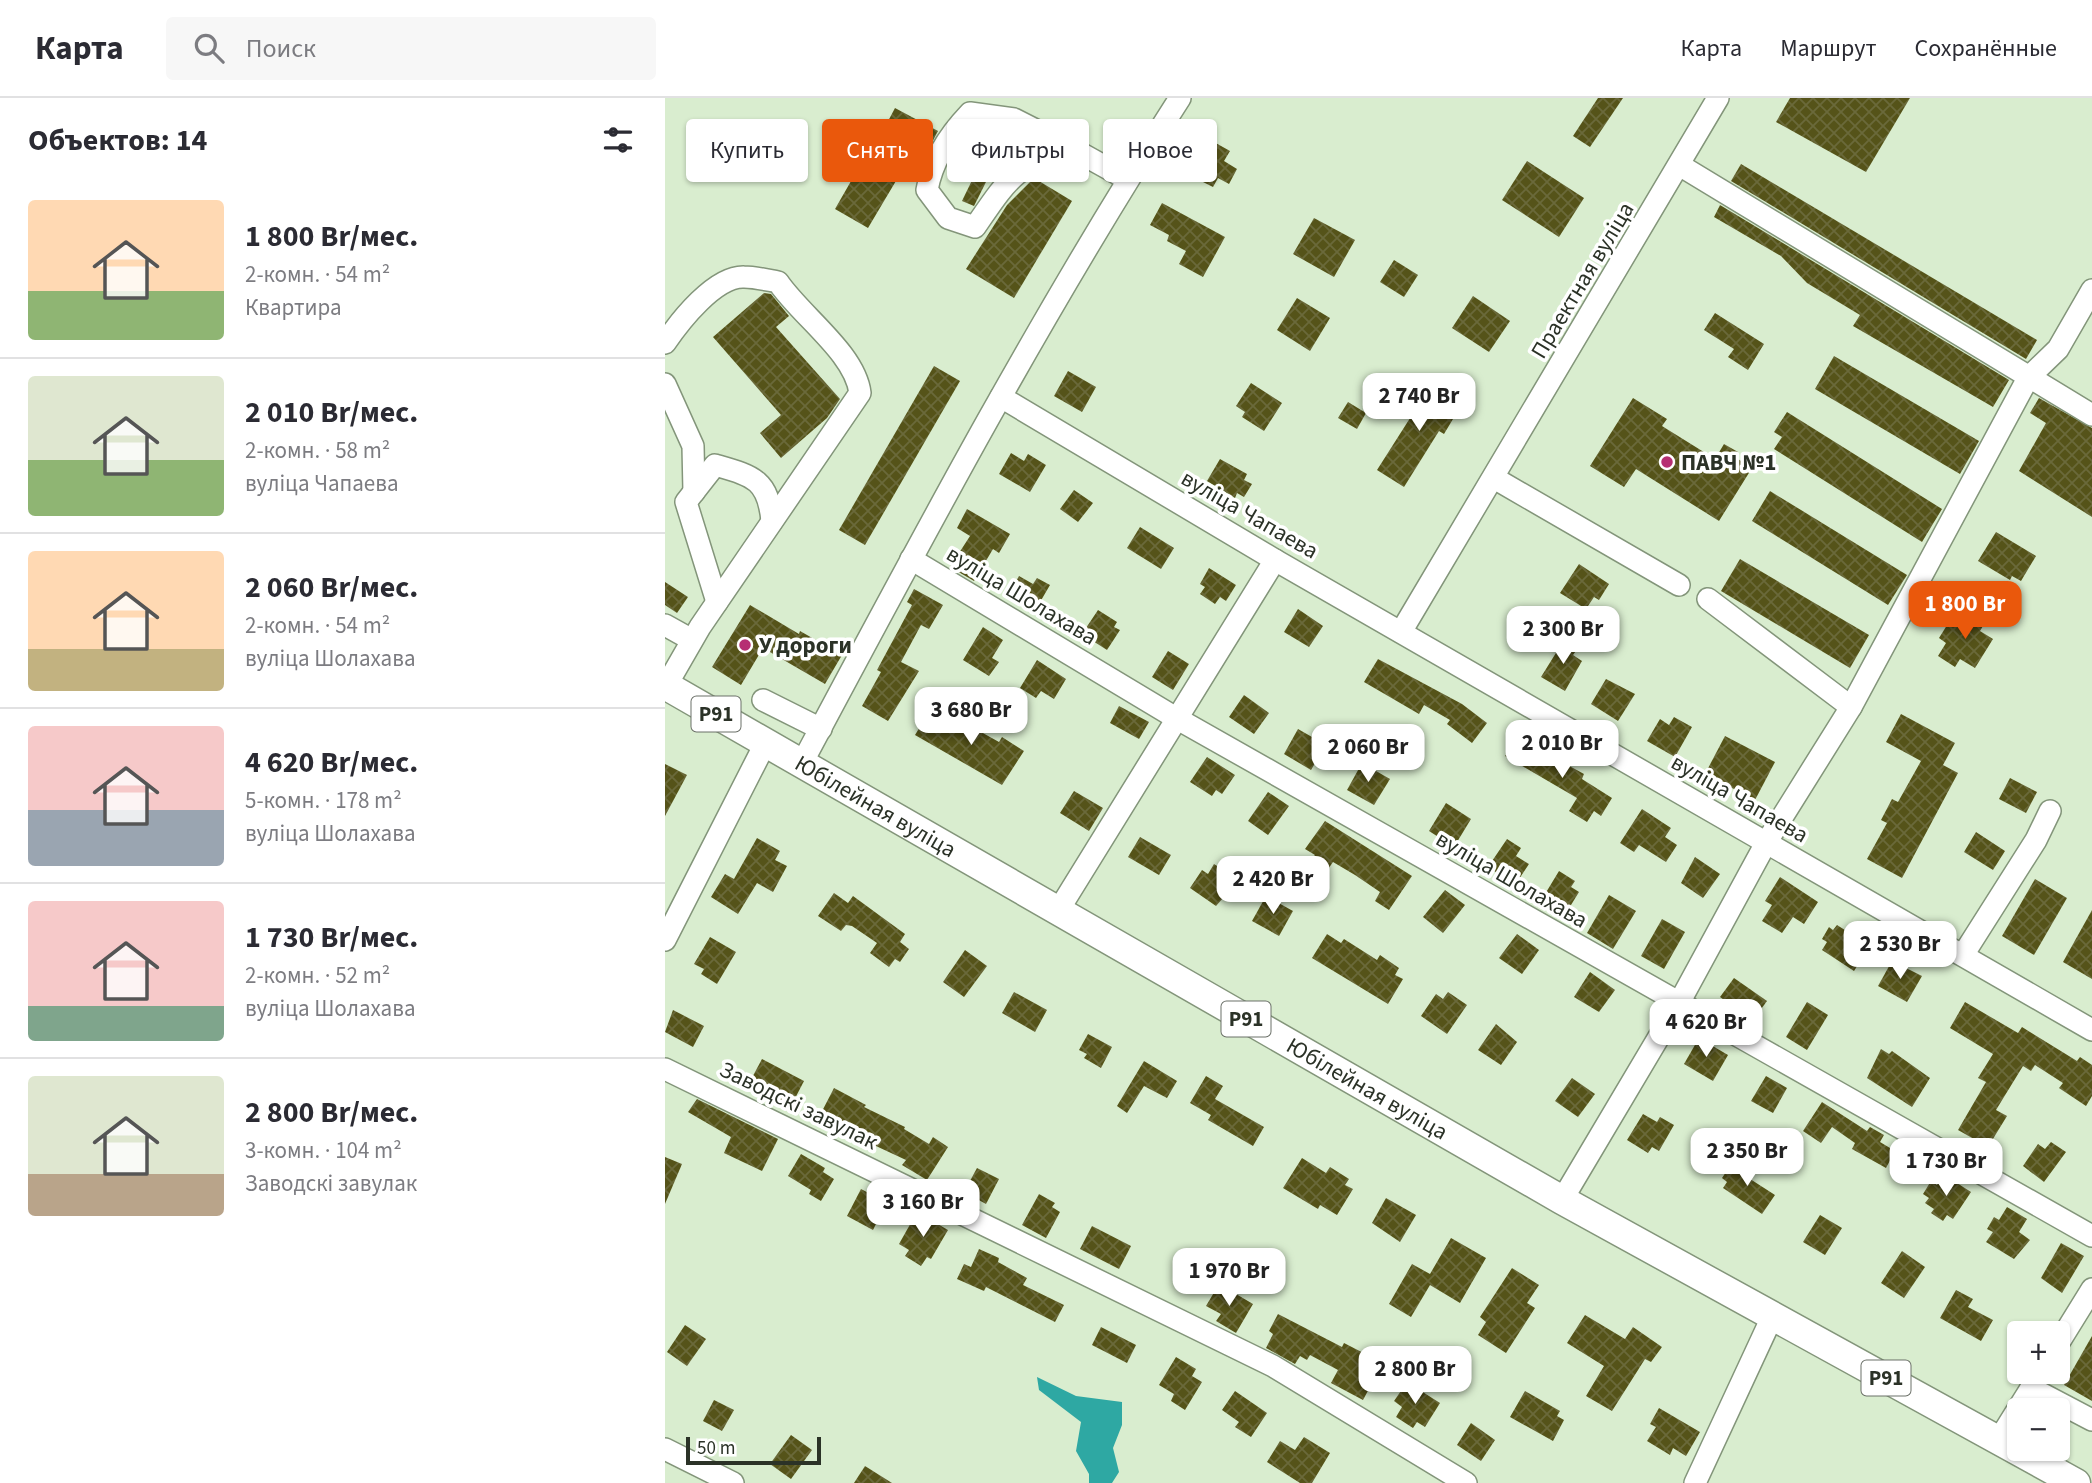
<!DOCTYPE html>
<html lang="ru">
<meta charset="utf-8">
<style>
body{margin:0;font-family:"Source Sans 3",sans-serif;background:#f7f7f7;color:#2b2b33;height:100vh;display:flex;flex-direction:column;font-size:26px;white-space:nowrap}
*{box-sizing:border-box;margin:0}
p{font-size:23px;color:#7c7c81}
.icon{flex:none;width:38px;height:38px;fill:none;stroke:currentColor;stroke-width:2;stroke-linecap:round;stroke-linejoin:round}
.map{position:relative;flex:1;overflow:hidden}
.side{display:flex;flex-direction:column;background:#fff;width:665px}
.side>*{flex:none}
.top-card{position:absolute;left:21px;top:21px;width:665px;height:63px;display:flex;gap:14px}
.buttons{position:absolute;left:1342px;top:1223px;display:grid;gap:14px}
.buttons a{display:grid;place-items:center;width:63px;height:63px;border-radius:7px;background:#fff;box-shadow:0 2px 5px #0004;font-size:35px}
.scale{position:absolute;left:21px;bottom:18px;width:135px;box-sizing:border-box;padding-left:7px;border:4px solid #2b3227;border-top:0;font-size:19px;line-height:24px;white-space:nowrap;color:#2b3227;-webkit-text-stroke:5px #fff;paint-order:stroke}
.price{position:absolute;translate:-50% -60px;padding:0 16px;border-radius:14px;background:#fff;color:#222;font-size:23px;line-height:46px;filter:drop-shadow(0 2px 4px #0008)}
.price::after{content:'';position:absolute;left:50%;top:42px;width:21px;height:16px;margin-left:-10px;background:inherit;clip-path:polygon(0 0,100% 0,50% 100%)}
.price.current{background:#ea580c;color:#fff}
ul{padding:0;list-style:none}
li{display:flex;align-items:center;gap:21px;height:175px;padding:0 28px}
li+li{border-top:2px solid #e1e1e2}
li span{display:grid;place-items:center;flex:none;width:196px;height:140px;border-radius:7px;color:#555}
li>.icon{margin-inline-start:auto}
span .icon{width:84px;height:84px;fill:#fffc;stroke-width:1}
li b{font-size:30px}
h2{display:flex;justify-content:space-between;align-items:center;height:84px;padding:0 28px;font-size:30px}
.chip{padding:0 24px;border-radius:7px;background:#fff;box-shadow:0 2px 5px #0004;font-size:24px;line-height:63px}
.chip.current{background:#ea580c;color:#fff}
header{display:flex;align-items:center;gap:42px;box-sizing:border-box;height:98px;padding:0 35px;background:#fff;border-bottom:2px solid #e1e1e2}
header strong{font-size:33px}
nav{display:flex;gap:38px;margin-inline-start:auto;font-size:24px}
.search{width:490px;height:63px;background:#f7f7f7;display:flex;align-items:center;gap:18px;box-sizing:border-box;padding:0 24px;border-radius:7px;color:#7c7c81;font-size:26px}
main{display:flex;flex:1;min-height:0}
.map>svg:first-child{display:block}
.water{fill:#2ea8a3}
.building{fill:url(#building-cross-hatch)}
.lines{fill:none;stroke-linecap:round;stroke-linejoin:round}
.minor-casing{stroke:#83957a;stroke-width:24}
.major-casing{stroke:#83957a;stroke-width:31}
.minor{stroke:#fff;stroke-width:21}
.major{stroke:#fff;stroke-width:28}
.poi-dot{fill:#b62f72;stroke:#fff;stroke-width:2.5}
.labels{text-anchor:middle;stroke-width:7;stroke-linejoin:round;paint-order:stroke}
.shield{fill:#fff;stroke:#6b7068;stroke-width:2}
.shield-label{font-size:21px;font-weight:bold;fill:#2b3227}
.street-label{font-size:23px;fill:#2b3227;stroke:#fff}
.poi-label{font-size:23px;font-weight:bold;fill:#2b3227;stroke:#fff;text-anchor:start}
</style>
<header>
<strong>Карта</strong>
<div class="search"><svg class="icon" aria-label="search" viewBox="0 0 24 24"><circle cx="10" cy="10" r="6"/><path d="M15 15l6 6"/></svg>Поиск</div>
<nav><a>Карта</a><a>Маршрут</a><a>Сохранённые</a></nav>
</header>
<main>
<section class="side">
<h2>Объектов: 14<svg class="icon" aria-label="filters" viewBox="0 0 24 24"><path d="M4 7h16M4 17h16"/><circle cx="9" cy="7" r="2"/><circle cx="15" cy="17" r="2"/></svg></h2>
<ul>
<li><span style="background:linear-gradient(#ffd9b3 65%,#8fb573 0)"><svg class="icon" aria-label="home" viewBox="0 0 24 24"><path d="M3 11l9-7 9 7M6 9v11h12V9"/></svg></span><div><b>1 800 Br/мес.</b><p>2-комн. · 54 m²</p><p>Квартира</p></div></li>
<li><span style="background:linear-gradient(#dfe7d0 60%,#8fb573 0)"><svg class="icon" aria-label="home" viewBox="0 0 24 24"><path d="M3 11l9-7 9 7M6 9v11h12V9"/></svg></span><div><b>2 010 Br/мес.</b><p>2-комн. · 58 m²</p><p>вуліца Чапаева</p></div></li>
<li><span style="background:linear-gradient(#ffd9b3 70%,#c2b280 0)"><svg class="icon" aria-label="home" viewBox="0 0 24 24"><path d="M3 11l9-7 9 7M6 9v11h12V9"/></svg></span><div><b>2 060 Br/мес.</b><p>2-комн. · 54 m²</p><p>вуліца Шолахава</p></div></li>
<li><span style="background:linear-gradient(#f6c9c9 60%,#9aa5b1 0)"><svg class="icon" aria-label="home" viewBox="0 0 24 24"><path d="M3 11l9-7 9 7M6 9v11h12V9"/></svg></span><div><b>4 620 Br/мес.</b><p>5-комн. · 178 m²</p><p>вуліца Шолахава</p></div></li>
<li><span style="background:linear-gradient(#f6c9c9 75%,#7fa58c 0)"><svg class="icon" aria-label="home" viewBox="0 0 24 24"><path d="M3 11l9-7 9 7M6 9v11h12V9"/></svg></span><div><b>1 730 Br/мес.</b><p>2-комн. · 52 m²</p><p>вуліца Шолахава</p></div></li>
<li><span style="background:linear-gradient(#dfe7d0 70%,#b9a48a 0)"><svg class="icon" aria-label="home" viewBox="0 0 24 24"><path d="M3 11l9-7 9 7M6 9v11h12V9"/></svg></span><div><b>2 800 Br/мес.</b><p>3-комн. · 104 m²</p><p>Заводскі завулак</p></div></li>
</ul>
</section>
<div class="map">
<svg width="1427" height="1385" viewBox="0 0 1427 1385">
<defs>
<pattern id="building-cross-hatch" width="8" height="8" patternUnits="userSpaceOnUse" patternTransform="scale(1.75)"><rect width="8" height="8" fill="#555319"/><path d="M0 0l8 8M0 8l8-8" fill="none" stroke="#6a693a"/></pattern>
</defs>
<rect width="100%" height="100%" fill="#d9edcf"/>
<!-- water -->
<polygon class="water" points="372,1279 411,1298 457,1304 457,1327 448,1350 454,1374 447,1385 424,1385 424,1376 411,1353 416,1324 374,1292"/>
<!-- building -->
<g class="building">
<polygon points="933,0 958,0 925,49 908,38"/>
<polygon points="1125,0 1245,0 1201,74 1111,24"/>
<polygon points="230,10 273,33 255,67 244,61 203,130 170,111 201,57 204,59"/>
<polygon points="540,39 565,53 559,63 572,71 564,86 553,80 548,89 536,83 540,76 524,67"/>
<polygon points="862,63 919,100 894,139 837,102"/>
<polygon points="1076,66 1372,242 1361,261 1066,83"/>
<polygon points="311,74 323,80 309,108 297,103"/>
<polygon points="369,80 407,103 349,200 301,171 342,107"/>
<polygon points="497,105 560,139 538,179 514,166 521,153 502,143 504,137 485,127"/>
<polygon points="1055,107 1344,282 1328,309 1188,228 1195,217 1142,185 1116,158 1049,119"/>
<polygon points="649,120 690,142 669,179 628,156"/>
<polygon points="729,162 753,177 739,199 715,184"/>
<polygon points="99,195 106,196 124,218 111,229 175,301 162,320 116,360 95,335 116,317 48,239"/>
<polygon points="808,198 845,223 824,254 787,230"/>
<polygon points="632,200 665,220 645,253 612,232"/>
<polygon points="1050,215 1099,246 1083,272 1063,259 1069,251 1039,232"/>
<polygon points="1169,258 1314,343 1295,376 1150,291"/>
<polygon points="269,268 295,283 200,447 174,432"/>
<polygon points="403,273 431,289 417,314 389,298"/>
<polygon points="761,284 797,306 779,336 774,333 739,389 712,372 747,317 742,314"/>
<polygon points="586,285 617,305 599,333 577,319 580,314 571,308"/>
<polygon points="968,300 1002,321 997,328 1050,361 1059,346 1073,354 1070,359 1087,370 1054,423 971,371 959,389 925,368"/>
<polygon points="1374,300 1427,330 1427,419 1354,373 1381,325 1365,315"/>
<polygon points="683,304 701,315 692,331 673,320"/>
<polygon points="1122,314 1277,411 1257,444 1109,351 1117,339 1109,334"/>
<polygon points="346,355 359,363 363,356 381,367 365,394 334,376"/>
<polygon points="555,361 582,376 579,382 587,386 579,399 572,395 570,400 542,383"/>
<polygon points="409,392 428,405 413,424 395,411"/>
<polygon points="1105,393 1242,477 1223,507 1087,423"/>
<polygon points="302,411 345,436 334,455 328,451 309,483 285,469 305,438 292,430"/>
<polygon points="475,429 509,450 496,471 462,450"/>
<polygon points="1331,434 1371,458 1356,483 1347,478 1345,482 1313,463"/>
<polygon points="1075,461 1204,537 1185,570 1056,493"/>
<polygon points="914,466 944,486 934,502 929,499 921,511 895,495"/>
<polygon points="544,470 571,487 561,503 555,499 550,506 535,496 540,489 535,486"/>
<polygon points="354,478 368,486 372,480 385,487 371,511 344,496"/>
<polygon points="0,484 23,499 12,515 0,507"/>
<polygon points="249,491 278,507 264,531 256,527 236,564 254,573 223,623 197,608 216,574 212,572 247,507 242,504"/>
<polygon points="85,507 134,536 135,533 177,557 160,586 98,550 76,587 47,569"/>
<polygon points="633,511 658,528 644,549 619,534"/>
<polygon points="433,512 452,524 449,529 455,532 442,552 417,536"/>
<polygon points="1306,514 1321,523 1315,533 1328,541 1310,570 1295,561 1290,569 1273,558 1281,545 1274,540 1289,516 1300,523"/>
<polygon points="318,529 338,542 327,560 334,564 324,578 298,562"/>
<polygon points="899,542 913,550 908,557 917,563 900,593 876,579"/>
<polygon points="503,553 524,566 508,592 487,579"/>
<polygon points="713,561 797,606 822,625 807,645 782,626 785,622 759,607 754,616 699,584"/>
<polygon points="372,562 401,581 389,601 376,593 371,600 355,590"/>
<polygon points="941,581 970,596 953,623 926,606"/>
<polygon points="579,597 604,615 589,636 564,619"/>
<polygon points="454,608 484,624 474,641 445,625"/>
<polygon points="266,611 305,634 307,629 334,644 337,639 359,653 337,687 250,637"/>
<polygon points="1236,616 1290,645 1278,667 1293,675 1237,780 1202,761 1222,725 1216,722 1227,701 1233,704 1256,663 1221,644"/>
<polygon points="1009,619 1027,629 1010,659 982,643 995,621 1004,627"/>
<polygon points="633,631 661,647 646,672 619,656"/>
<polygon points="1060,638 1110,664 1090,702 1040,676"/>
<polygon points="853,640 896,669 899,665 919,676 917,681 947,700 936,718 929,713 922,724 904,713 912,700 840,658"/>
<polygon points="542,659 570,677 557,696 551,692 547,698 525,684"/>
<polygon points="697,665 725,681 709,707 682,692"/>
<polygon points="0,666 22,677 0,718"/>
<polygon points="1345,680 1372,694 1361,715 1334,701"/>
<polygon points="409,693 438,710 424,733 395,715"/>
<polygon points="603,694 624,708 603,737 583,723"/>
<polygon points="781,705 806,721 789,749 764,733"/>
<polygon points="977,711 1006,730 1000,739 1012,747 1001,764 974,747 969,754 955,745"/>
<polygon points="660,723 747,778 724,812 710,803 715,794 690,777 668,764 661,774 645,763 650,757 640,751"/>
<polygon points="1311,734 1340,753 1328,772 1299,754"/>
<polygon points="475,739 506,757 494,777 463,759"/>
<polygon points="92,740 115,753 110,762 122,768 108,794 92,785 73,816 46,799 60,776 69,781"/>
<polygon points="842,741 856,750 851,758 864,766 850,787 823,769"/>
<polygon points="1030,759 1055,776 1038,800 1016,785"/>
<polygon points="549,766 574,782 551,808 525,790 537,772 543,776"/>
<polygon points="894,773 910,783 906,789 914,794 898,820 874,806"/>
<polygon points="1115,779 1153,804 1139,826 1128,819 1117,835 1097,823 1107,807 1100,803"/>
<polygon points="1370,781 1402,800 1369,857 1337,838"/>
<polygon points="780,792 800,807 778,835 758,819"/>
<polygon points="169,795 183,805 188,798 240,836 235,844 244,851 235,864 230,861 224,869 205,855 212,845 187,828 181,827 176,833 153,818"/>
<polygon points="944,797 971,813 948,851 922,835"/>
<polygon points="601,798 628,813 614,838 587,823"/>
<polygon points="1427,812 1427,881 1398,864"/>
<polygon points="997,821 1020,834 999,871 976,858"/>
<polygon points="1172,827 1205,848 1189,873 1157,852 1162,844 1157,841 1164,829 1168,832"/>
<polygon points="662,836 676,845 679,841 712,862 715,857 734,870 730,877 738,881 723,906 647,860"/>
<polygon points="852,836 874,852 857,876 834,860"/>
<polygon points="45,839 71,854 52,886 36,876 39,871 29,866"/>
<polygon points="300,852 322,868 299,899 278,884"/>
<polygon points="1227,863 1257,878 1242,904 1213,888"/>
<polygon points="925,874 950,892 934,914 909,899"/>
<polygon points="1069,880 1102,903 1088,922 1055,899"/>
<polygon points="349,894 382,912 370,934 337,915"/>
<polygon points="783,894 802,907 782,936 756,918 771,896 778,901"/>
<polygon points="1142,904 1163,917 1142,952 1121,939"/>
<polygon points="1300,904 1353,935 1357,929 1412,963 1415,959 1427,967 1427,998 1421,1008 1394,990 1398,985 1370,967 1366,973 1358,968 1331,1012 1342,1018 1323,1049 1293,1032 1321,984 1313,980 1328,956 1285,930"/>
<polygon points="8,912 39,928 28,949 0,934"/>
<polygon points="831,926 852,944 836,967 813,952"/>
<polygon points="423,936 447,949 436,970 419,960 422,956 414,952"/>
<polygon points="1034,940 1063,957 1048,983 1019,966"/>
<polygon points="1216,951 1224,956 1227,953 1265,980 1247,1009 1202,980"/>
<polygon points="97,961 139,983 124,1012 82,989"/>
<polygon points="479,963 512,983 502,1000 479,988 462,1015 452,1008"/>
<polygon points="541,978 558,988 550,1001 599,1029 588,1048 543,1022 546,1017 525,1005"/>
<polygon points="1101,978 1122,990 1108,1015 1086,1003"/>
<polygon points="907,980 930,996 913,1019 890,1003"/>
<polygon points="169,990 201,1007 199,1009 240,1029 239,1031 264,1046 268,1039 283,1049 262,1082 237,1067 241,1062 153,1021"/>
<polygon points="32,1001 113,1041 97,1073 59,1055 66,1039 23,1014"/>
<polygon points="1157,1004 1202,1033 1205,1029 1219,1037 1215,1044 1230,1053 1221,1070 1187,1051 1190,1045 1167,1029 1156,1045 1138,1033"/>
<polygon points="978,1016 992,1024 995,1019 1009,1027 994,1053 987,1049 983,1055 962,1042"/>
<polygon points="1386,1044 1401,1054 1379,1084 1358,1068 1373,1046 1380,1051"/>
<polygon points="136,1056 160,1070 158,1074 169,1081 156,1103 144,1096 146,1092 123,1078"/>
<polygon points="0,1059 17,1066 0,1106"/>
<polygon points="637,1060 661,1075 665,1069 684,1081 680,1087 688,1091 672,1117 655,1107 653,1111 618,1090"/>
<polygon points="1069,1062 1086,1074 1082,1079 1110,1097 1097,1116 1058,1090 1062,1084 1057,1080"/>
<polygon points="312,1070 334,1081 321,1106 299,1094"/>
<polygon points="1278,1076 1306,1094 1288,1121 1282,1117 1278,1123 1266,1115 1269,1111 1260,1105 1264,1100 1258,1096 1266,1083 1272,1087"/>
<polygon points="196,1091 217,1102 212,1113 216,1116 208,1132 182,1118"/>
<polygon points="374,1096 390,1105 387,1109 395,1114 381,1140 357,1127"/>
<polygon points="721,1100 751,1117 735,1144 707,1125"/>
<polygon points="1342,1109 1362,1121 1354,1134 1365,1142 1349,1161 1321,1144 1328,1134 1322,1131 1329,1119 1334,1122"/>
<polygon points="252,1114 283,1132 266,1161 262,1159 256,1168 240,1158 244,1152 234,1146"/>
<polygon points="1155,1117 1177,1130 1160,1157 1138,1144"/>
<polygon points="427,1128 466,1148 454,1171 415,1151"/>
<polygon points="786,1140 821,1160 795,1205 765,1187 746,1219 724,1206 747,1166 765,1176"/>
<polygon points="1396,1145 1419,1158 1397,1195 1376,1180"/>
<polygon points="314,1151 334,1160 333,1164 362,1180 358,1187 399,1207 390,1224 321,1189 319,1193 292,1181 299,1166 306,1169"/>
<polygon points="1237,1153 1260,1169 1239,1200 1216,1185"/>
<polygon points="847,1170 874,1187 862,1205 870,1210 841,1255 813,1237 821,1224 815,1219"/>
<polygon points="554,1186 588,1206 571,1235 551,1223 556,1216 541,1208"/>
<polygon points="1291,1192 1308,1201 1303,1209 1328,1222 1316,1243 1275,1220"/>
<polygon points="613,1216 677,1249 679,1245 718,1265 698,1302 666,1285 673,1272 645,1257 642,1262 635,1258 630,1266 601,1250 608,1236 604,1233"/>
<polygon points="920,1217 960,1241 968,1229 997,1249 986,1264 980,1261 947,1313 921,1298 939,1268 902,1245"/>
<polygon points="20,1227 41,1241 22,1268 2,1254"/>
<polygon points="436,1229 471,1247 462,1265 427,1247"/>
<polygon points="1427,1238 1427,1303 1399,1287"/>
<polygon points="511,1259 531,1271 527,1278 537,1284 520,1312 506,1303 509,1296 494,1287"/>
<polygon points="742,1284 775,1305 760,1329 752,1324 748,1330 731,1319 737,1309 729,1303"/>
<polygon points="570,1293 602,1315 586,1339 570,1329 574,1324 557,1312"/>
<polygon points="860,1293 895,1313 892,1318 899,1322 888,1343 845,1319"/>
<polygon points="49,1302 69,1312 57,1333 38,1323"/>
<polygon points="994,1310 1035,1334 1021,1358 1008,1350 1005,1357 982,1343 991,1329 985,1326"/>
<polygon points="806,1325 830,1342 816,1363 792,1347"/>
<polygon points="126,1337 147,1352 126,1381 105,1366"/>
<polygon points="639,1339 665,1355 647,1385 635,1385 602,1364 615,1343 630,1352"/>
<polygon points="200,1368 227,1385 189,1385"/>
</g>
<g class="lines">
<!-- minor casing -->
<g class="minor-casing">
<g id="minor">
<path d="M408,51L349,21L305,15C285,36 267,63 262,92L283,120L310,129C343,81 350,67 408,51L462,81"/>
<polyline points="1016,68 1427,317"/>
<path d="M0,245C15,223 50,178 79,179C90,179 102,182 113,184C136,218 190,255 195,295L35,529L1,588"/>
<polyline points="0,286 28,348 29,394"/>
<polyline points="336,299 610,462 1427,932"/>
<polyline points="829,380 1014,487"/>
<polyline points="246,461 511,620 1427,1138"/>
<polyline points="1043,501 1186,609"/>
<path d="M52,504L21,404L50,367C88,378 103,381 107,423"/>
<polyline points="0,527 27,542"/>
<polyline points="736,534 1053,0"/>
<polyline points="98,602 156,631"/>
<path d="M137,665C257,440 377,214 515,0"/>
<polyline points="393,813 610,462"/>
<polyline points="0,842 101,644"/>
<polyline points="1298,857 1371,742 1385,713"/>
<polyline points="0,971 608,1268 801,1385"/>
<polyline points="897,1102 1014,905 1101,745 1186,609 1363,280 1393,251 1427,192"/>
<polyline points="1393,1246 1427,1191"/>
<polyline points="1366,1290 1427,1322"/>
<polyline points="1333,1343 1376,1274"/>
<polyline points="0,1351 68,1385"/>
<polyline points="1030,1385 1108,1217"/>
</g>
</g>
<!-- major casing -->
<g class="major-casing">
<g id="major">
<path id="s1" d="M0,587L897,1102L1411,1385"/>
</g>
</g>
<!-- minor -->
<use href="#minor" class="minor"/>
<!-- major -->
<use href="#major" class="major"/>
</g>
<!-- markers -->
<g class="poi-dot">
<circle cx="1002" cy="364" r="7"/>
<circle cx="80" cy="547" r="7"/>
</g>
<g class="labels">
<!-- shield labels -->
<g class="shield">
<rect x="26.5" y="598.5" width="49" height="35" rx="5"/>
<rect x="556.5" y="903.5" width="49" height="35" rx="5"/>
<rect x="1196.5" y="1262.5" width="49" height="35" rx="5"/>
</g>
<g class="shield-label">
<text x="51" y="623">Р91</text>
<text x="581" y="928">Р91</text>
<text x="1221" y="1287">Р91</text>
</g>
<!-- street labels -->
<g class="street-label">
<text transform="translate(917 182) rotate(-59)" y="8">Праектная вуліца</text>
<text transform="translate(585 416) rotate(30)" y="8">вуліца Чапаева</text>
<text transform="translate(357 497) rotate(31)" y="8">вуліца Шолахава</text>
<text transform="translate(1075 700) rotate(30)" y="8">вуліца Чапаева</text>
<text dy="8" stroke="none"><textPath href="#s1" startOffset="243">Юбілейная вуліца</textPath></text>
<text transform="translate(847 781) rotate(30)" y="8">вуліца Шолахава</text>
<text dy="8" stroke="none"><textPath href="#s1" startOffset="810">Юбілейная вуліца</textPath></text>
<text transform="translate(134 1007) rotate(26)" y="8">Заводскі завулак</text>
</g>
<!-- poi labels -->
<g class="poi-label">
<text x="1016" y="372">ПАВЧ №1</text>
<text x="94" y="555">У дороги</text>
</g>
</g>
</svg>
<div class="buttons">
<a>+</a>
<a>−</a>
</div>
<div class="scale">50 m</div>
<b class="price" style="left:754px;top:335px">2 740 Br</b>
<b class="price current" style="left:1300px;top:543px">1 800 Br</b>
<b class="price" style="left:898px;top:568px">2 300 Br</b>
<b class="price" style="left:306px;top:649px">3 680 Br</b>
<b class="price" style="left:897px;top:682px">2 010 Br</b>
<b class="price" style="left:703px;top:686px">2 060 Br</b>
<b class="price" style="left:608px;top:818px">2 420 Br</b>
<b class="price" style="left:1235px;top:883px">2 530 Br</b>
<b class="price" style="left:1041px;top:961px">4 620 Br</b>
<b class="price" style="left:1082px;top:1090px">2 350 Br</b>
<b class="price" style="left:1281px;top:1100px">1 730 Br</b>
<b class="price" style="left:258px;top:1141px">3 160 Br</b>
<b class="price" style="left:564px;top:1210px">1 970 Br</b>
<b class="price" style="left:750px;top:1308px">2 800 Br</b>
<div class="top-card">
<a class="chip">Купить</a>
<a class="chip current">Снять</a>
<a class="chip">Фильтры</a>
<a class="chip">Новое</a>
</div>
</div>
</main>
